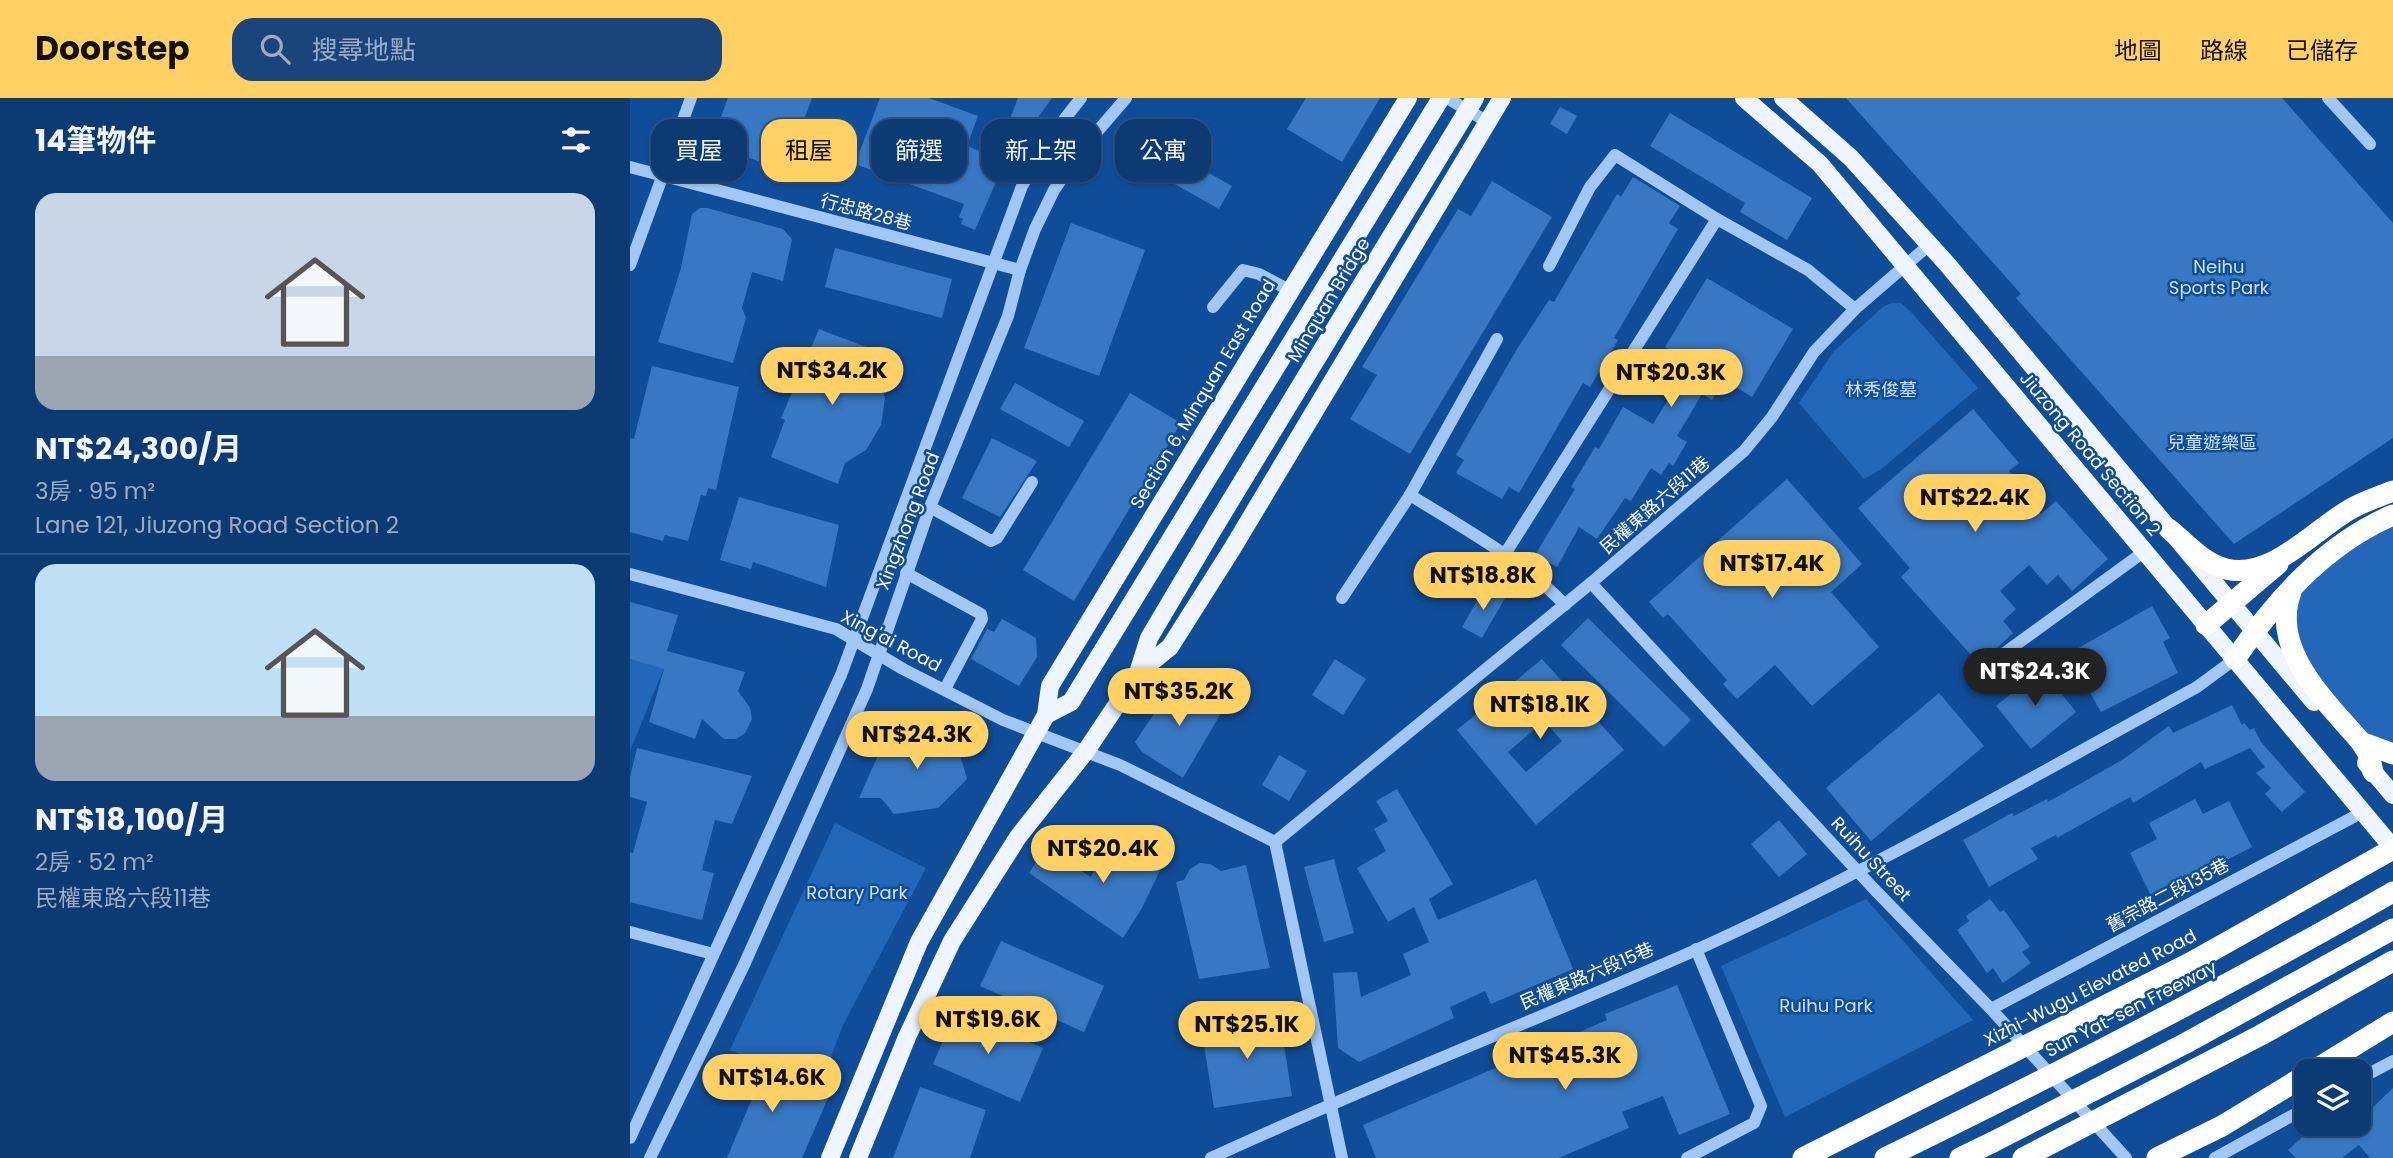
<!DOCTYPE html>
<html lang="zh-TW">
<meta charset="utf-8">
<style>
body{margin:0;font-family:Poppins,"Noto Sans TC",sans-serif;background:#1a457b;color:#f1f3f6;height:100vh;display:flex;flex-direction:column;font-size:26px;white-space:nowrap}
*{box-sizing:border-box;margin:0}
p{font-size:23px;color:#9aadc4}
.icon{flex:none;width:38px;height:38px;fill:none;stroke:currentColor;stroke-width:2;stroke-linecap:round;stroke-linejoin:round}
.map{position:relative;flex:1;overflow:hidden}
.side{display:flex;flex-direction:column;background:#0c3a73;width:630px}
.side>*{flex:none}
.top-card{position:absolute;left:21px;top:21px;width:665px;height:63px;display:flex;gap:14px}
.fabs{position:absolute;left:1664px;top:961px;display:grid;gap:14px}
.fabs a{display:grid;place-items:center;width:77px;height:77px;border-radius:14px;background:#0c3a73;box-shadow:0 2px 5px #0004,0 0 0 2px #2c5485;font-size:35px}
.price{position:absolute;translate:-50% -60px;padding:0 16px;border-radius:24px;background:#ffd164;color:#111;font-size:23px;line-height:46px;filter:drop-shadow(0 2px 4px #0008)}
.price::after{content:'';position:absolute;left:50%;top:42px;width:21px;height:16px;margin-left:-10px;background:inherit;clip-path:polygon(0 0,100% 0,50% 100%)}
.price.on{background:#222;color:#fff}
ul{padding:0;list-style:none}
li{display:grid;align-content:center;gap:14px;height:371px;padding:0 35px}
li+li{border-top:2px solid #2c5485}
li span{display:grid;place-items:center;height:217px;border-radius:21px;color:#555}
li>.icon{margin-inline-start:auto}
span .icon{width:126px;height:126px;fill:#fffc;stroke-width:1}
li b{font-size:30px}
h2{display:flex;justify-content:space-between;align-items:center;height:84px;padding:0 35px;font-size:30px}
.tag{padding:0 24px;border-radius:21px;background:#0c3a73;box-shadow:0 2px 5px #0004,0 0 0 2px #2c5485;font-size:24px;line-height:63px}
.tag.on{background:#ffd164;color:#111}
header{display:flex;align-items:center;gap:42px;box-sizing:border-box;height:98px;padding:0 35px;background:#ffd164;color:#111}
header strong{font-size:33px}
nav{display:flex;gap:38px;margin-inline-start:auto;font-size:24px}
.search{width:490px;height:63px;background:#1a457b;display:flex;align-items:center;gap:18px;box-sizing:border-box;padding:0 24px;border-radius:21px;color:#9aadc4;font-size:26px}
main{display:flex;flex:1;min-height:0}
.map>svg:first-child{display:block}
.green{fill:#2267b8}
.building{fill:#3877c1;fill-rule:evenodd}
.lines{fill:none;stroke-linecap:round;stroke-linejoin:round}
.minor{stroke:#a1c7f5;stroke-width:12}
.major{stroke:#eef5ff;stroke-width:18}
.highway{stroke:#fff;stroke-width:21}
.major-bridge{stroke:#eef5ff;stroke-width:18}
.highway-bridge{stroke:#fff;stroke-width:21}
.labels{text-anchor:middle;stroke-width:5;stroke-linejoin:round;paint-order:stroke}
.street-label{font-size:18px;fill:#fff;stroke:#104d99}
.park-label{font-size:18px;fill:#c9e2fe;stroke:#104d99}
</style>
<header>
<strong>Doorstep</strong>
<div class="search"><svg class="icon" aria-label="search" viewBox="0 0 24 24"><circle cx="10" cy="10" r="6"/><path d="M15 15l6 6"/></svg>搜尋地點</div>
<nav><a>地圖</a><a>路線</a><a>已儲存</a></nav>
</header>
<main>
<section class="side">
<h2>14筆物件<svg class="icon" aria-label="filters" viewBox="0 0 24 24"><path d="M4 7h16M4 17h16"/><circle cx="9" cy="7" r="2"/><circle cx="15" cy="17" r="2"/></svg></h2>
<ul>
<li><span style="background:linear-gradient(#c9d6e8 75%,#9aa5b1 0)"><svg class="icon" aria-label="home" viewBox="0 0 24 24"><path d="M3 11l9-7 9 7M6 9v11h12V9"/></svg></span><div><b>NT$24,300/月</b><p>3房 · 95 m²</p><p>Lane 121, Jiuzong Road Section 2</p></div></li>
<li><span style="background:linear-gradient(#bfe0f5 70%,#9aa5b1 0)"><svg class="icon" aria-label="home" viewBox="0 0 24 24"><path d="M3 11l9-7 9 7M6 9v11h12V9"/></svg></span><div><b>NT$18,100/月</b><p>2房 · 52 m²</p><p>民權東路六段11巷</p></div></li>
</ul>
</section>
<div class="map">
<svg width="1763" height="1060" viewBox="0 0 1763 1060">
<rect width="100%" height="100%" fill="#104d99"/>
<!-- green -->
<g class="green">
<polygon points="1262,205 1271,205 1281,214 1348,290 1250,372 1234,381 1169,305 1204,253 1254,208"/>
<polygon points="1763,423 1763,667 1680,574 1660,545 1662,490"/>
<polygon points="0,561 34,570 0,653"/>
<polygon points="205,725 296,770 213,927 190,988 100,952"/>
<polygon points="1236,801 1343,922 1155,1019 1091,868"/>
</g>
<!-- building -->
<g class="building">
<polygon points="98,0 182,0 155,73 81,46"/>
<polygon points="250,0 299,0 348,18 337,48 375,63 345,132 331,126 333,121 329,119 334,106 225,66"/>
<polygon points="388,0 422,0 387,49 366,57"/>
<polygon points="676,0 750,0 712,64 657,31"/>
<polygon points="1216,0 1652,0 1763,125 1763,340 1604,446 1386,200 1391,196"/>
<polygon points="930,9 947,18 937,36 920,26"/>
<polygon points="1040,15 1182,100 1157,142 1110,114 1115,105 1020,48"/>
<polygon points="554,61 602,88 589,111 541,84"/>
<polygon points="1003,79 1050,108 1039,125 1048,131 984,240 988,242 960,289 953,285 889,395 879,389 872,401 826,375 834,362 826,357 887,251 919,202 924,204 987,96 991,99"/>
<polygon points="862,83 922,119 780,356 720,321 747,277 732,269 828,111 841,118"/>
<polygon points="77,110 153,131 162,141 153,183 122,174 112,210 116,220 103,265 28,244 51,170 62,116 70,110"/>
<polygon points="441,125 515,152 469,278 394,250"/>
<polygon points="205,150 322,181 312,220 195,189"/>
<polygon points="1077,180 1163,231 1122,299 1094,282 1082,302 1072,296 1047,338 1057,344 1043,368 1039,365 1031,377 1021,370 1001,403 995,400 967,441 949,429 927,469 905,457 945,391 941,389 965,349 969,351 993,309 1023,326 1061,265 1035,249"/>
<polygon points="189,231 257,257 249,278 255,300 251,327 236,352 215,365 208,386 141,359 155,322 151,320"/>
<polygon points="22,268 109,289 86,392 78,390 76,398 71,397 58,443 35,437 33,443 0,434 0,340 4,341"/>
<polygon points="385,285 454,323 439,349 370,311"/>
<polygon points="500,295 551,325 444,503 393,472"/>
<polygon points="1343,311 1389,365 1379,373 1411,416 1426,403 1478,461 1442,493 1428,477 1417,487 1399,467 1370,493 1386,511 1373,523 1383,535 1349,566 1271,479 1280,470 1228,410"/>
<polygon points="362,340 407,363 370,419 332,400"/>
<polygon points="1157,381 1232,466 1201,494 1249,549 1182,608 1145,567 1107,601 1093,586 1097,582 1038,516 1033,520 1019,504"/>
<polygon points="109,399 209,427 196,489 123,464 121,471 90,462"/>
<polygon points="855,489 875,500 852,540 832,529"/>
<polygon points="0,504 48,517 37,553 115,574 108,593 120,610 122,621 115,635 106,641 94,641 72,621 65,641 19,624 34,571 0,561"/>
<polygon points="1522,508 1540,540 1533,544 1548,575 1471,614 1438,556"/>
<polygon points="958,520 1061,622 1034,649 931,547"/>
<polygon points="372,521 406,540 407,559 389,588 341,561 357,531 364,534"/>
<polygon points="705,561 736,581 713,617 682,597"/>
<path d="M912,561L994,652L906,727L827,632ZM914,623L932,643L896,674L878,654Z"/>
<polygon points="1411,570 1446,614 1401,651 1366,608 1383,594 1378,588 1389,579 1393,585"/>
<polygon points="547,581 594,610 553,680 512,654 505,644"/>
<polygon points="1309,595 1354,648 1241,743 1196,690"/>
<polygon points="1602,607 1612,627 1614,625 1620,632 1624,630 1631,644 1675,694 1652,714 1635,696 1641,690 1626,675 1635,669 1620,650 1575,671 1571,664 1503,705 1500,699 1427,740 1426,737 1401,750 1408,761 1359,789 1333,742 1382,715 1384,718 1417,701 1418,704 1492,662 1539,628 1543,635"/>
<polygon points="286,616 308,628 304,634 327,646 337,681 308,710 264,716 251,700 229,700 249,655 265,654"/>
<polygon points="7,650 122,678 102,726 85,722 72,772 84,775 72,822 0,804 0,754 3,755 17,704 0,699 0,679"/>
<polygon points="649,657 677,673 659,703 632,687"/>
<polygon points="767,691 823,786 799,801 808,822 906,781 943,871 861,906 855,893 820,909 824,920 729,964 708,950 703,875 727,874 731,899 781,877 773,856 799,844 784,809 758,824 727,770 756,753 744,731 758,723 746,703"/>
<polygon points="1565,701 1573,716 1599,703 1622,749 1522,800 1500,755 1527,741 1519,725"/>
<polygon points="1149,722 1177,756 1149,779 1121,746"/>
<polygon points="477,742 532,768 512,810 493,840 399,775 415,750 461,779"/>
<polygon points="704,761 724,835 694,844 674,769"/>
<polygon points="570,765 580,766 591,773 616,767 640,870 569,881 546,784 554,782 560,771"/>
<polygon points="1360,801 1370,814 1374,812 1400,849 1392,854 1401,865 1373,885 1363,870 1357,875 1327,832 1339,823 1336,818"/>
<polygon points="371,843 474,888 454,934 350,888"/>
<polygon points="1047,887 1100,1016 1049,1037 1033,998 992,1014 999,1030 929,1060 746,1060 733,1027 977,922 975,916"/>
<polygon points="326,912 413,950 390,1004 303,966"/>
<polygon points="649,915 662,998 584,1010 571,928"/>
<polygon points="100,957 133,975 198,1000 172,1060 97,1060 123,998 88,979"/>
<polygon points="290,989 356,1012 340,1060 263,1060"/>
<polygon points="1763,990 1763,1060 1740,1060 1729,1047 1712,1060 1666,1060 1658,1052 1687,1026 1704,1026 1713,1038"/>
</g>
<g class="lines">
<!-- minor -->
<g class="minor">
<polyline points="817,0 858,24"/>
<polyline points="1698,0 1740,46"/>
<polyline points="0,69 390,172"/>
<polyline points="0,167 61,0"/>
<polyline points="919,168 960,89 985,57 1087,121 1178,172 1225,211"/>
<polyline points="583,209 613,172 629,176 661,193"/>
<path d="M780,397C833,430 891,461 935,507"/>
<polyline points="300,409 361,443 367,440 402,384"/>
<polyline points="875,456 1087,121"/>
<polyline points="276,475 351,516 352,521 315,591"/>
<polyline points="0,476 206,531 273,571 373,622 490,667 645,744"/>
<polyline points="961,485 1244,791 1361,911 1496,1060"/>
<polyline points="712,500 780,397 867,241"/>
<polyline points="1358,567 1515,453"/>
<polyline points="645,744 961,485 1114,353 1142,319 1184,254 1225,211 1299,147"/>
<polyline points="645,744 712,1060"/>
<polyline points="0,834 83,856"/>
<polyline points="1361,911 1731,715"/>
<polyline points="1729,981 1763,963"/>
<polyline points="0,1040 211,577 392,88 422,37 451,0"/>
<polyline points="20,1060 114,867 237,591 300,409 378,218 390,172 405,131 424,92 454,49 496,0"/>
<path d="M581,1060C741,986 905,923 1066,852C1238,774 1401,680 1567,589L1605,561"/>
<polyline points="1057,1060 1124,1025 1131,1008 1066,851"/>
<polyline points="1585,1060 1676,1010"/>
</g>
<!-- major -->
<g class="major">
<polyline points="1114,0 1190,66 1763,750"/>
<polyline points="1153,0 1221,60 1317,166 1684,604"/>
<polyline points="508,575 540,549 602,451 872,0"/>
<polyline points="416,617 441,604 811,0"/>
<polyline points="1736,665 1763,697"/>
<polyline points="200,1060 289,844 416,617 420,588 778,0"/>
<polyline points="228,1060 277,939 322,843 388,739 456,653 508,575 519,540 587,425"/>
</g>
<!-- highway -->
<g class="highway">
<path d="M1539,431C1556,445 1574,466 1596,471C1641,482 1683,433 1719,412C1732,404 1748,399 1763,393"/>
<path d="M1661,494C1639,552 1697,604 1731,644L1739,657L1743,674"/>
<polyline points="1576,527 1648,466"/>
<path d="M1605,561C1646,502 1695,446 1763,417"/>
<polyline points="1731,644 1763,656"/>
<polyline points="1683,973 1763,924"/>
<polyline points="1330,1060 1363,1044"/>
<polyline points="1527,1060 1592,1028 1676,977"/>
</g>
<!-- major-bridge -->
<polyline class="major-bridge" points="587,425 845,0"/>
<!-- highway-bridge -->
<g class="highway-bridge">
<polyline points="1363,1044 1556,945 1763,831"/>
<polyline points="1173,1060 1562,864 1763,751"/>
<path d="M1255,1060C1427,976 1597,889 1763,794"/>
<polyline points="1393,1060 1631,937 1763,863"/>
</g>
</g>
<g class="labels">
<!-- street labels -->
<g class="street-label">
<text transform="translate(236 114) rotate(15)" y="6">行忠路28巷</text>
<text transform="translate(699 202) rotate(-59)" y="6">Minquan Bridge</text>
<text transform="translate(573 296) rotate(-59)" y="6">Section 6, Minquan East Road</text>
<text transform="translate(1460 356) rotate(50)" y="6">Jiuzong Road Section 2</text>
<text transform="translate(1025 407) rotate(-41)" y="6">民權東路六段11巷</text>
<text transform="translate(278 423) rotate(-69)" y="6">Xingzhong Road</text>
<text transform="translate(261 543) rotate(28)" y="6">Xing'ai Road</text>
<text transform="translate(1241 761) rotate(47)" y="6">Ruihu Street</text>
<text transform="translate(1538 797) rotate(-28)" y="6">舊宗路二段135巷</text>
<text transform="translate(957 878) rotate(-23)" y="6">民權東路六段15巷</text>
<text transform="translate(1460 890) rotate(-27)" y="6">Xizhi-Wugu Elevated Road</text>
<text transform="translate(1501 911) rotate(-27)" y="6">Sun Yat-sen Freeway</text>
</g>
<!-- park labels -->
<g class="park-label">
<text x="1589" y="175">Neihu<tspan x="1589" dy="21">Sports Park</tspan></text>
<text x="1251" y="298">林秀俊墓</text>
<text x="1582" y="351">兒童遊樂區</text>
<text x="227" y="801">Rotary Park</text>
<text x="1196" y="914">Ruihu Park</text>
</g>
</g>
</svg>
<div class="fabs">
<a><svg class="icon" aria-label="layers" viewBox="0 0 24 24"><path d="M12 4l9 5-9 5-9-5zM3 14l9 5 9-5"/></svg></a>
</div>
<b class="price" style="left:202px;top:309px">NT$34.2K</b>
<b class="price" style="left:1041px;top:311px">NT$20.3K</b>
<b class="price" style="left:1345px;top:436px">NT$22.4K</b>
<b class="price" style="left:1142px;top:502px">NT$17.4K</b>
<b class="price" style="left:853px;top:514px">NT$18.8K</b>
<b class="price on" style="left:1405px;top:610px">NT$24.3K</b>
<b class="price" style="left:549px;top:630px">NT$35.2K</b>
<b class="price" style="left:910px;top:643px">NT$18.1K</b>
<b class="price" style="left:287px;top:673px">NT$24.3K</b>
<b class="price" style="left:473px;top:787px">NT$20.4K</b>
<b class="price" style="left:358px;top:958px">NT$19.6K</b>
<b class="price" style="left:617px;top:963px">NT$25.1K</b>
<b class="price" style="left:935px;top:994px">NT$45.3K</b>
<b class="price" style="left:142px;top:1016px">NT$14.6K</b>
<div class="top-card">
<a class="tag">買屋</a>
<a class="tag on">租屋</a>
<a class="tag">篩選</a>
<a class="tag">新上架</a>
<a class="tag">公寓</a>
</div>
</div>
</main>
